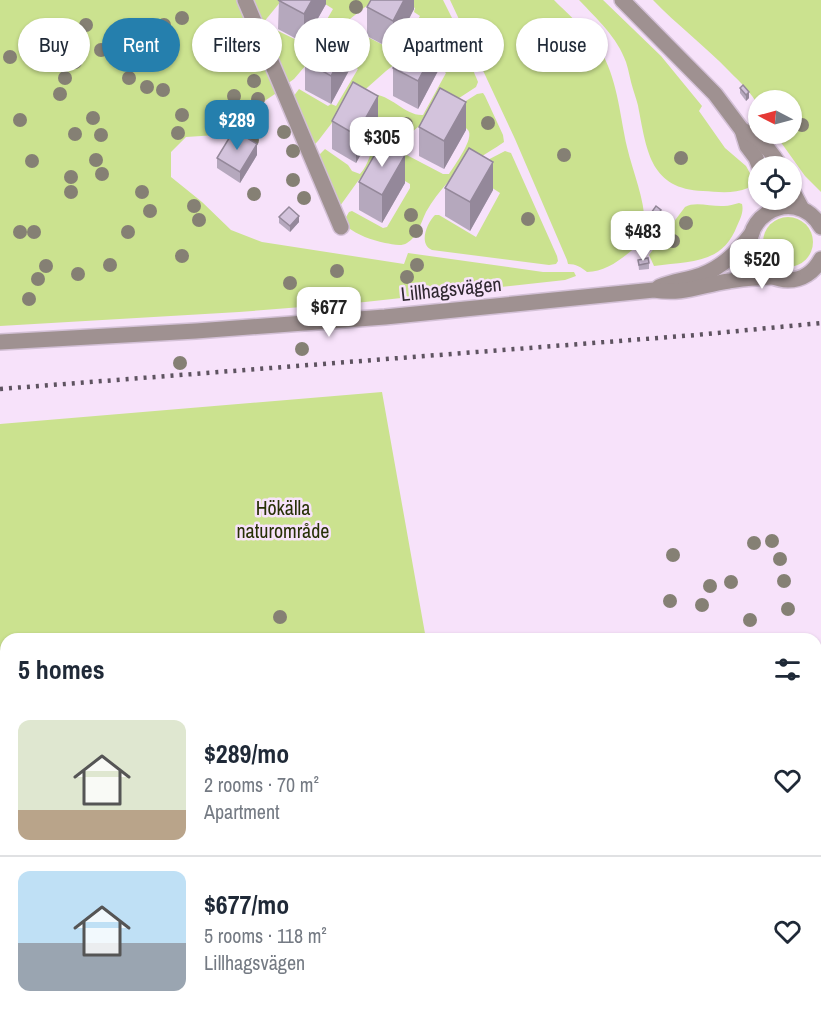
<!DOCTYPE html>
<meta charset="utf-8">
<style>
body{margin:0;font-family:"Archivo Narrow",sans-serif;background:#f2f2f3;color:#1f2937;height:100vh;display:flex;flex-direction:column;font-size:22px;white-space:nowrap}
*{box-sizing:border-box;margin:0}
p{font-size:20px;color:#747a83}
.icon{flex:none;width:33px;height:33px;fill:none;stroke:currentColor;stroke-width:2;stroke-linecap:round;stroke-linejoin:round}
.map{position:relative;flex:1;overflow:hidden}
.drawer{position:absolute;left:0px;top:633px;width:822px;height:386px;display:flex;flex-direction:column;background:#fff;border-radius:18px 18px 0 0;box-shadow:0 2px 4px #0004}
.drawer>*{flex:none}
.guide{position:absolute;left:18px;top:18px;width:786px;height:54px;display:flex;gap:12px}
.needle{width:39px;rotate:276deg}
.tools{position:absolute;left:748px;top:90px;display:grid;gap:12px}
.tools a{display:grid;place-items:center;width:54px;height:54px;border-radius:50%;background:#fff;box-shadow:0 2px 4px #0004;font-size:30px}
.price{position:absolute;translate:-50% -51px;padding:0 14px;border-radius:12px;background:#fff;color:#222;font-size:20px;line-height:39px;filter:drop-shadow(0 2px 3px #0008)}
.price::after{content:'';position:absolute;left:50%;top:36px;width:18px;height:14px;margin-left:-9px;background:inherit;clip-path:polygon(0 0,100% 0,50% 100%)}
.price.selected{background:#257fad;color:#fff}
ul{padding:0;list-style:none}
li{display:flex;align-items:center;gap:18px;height:150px;padding:0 18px}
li+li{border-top:2px solid #e0e1e3}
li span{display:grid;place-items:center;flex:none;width:168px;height:120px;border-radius:12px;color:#555}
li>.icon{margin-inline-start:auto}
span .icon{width:72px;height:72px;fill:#fffc;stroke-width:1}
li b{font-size:26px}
h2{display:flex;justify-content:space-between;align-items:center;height:72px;padding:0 18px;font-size:26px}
.tag{padding:0 21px;border-radius:27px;background:#fff;box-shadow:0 2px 4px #0004;font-size:21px;line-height:54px}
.tag.selected{background:#257fad;color:#fff}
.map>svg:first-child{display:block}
.green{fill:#cbe28f}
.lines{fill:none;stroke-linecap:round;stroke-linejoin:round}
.stream{stroke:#33cfe9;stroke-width:5}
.minor-casing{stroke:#d3c0d6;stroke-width:18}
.minor{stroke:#9f9191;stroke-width:15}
.rail{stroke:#5e5360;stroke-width:4.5;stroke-dasharray:3 6;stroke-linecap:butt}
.tree{fill:#858074}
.wall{fill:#b5a8bd}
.shaded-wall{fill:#94889a}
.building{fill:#d3c3dc;stroke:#94889a;stroke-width:1.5}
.labels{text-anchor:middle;stroke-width:5;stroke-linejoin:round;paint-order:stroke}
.street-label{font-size:20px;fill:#2f2730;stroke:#f7e2fa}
.park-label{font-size:20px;fill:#273006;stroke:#f7e2fa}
</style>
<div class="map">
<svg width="821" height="1018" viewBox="0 0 821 1018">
<rect width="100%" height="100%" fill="#f7e2fa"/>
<!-- green -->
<g class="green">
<polygon points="0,0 241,0 256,43 256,49 247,59 250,64 262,52 278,92 266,100 232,134 186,137 171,152 171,177 202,202 231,230 262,242 404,264 408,253 543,272 574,272 576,276 565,280 365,302 239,312 0,326"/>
<polygon points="251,0 282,0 263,23"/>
<polygon points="319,0 374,0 336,30 294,79 287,84 267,38 274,29 311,47 333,9"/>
<polygon points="400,0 443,0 453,20 451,27 446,31 417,47 386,71 341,111 318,141 313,146 293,97 299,89 328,106 331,104 336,106 358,69 352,65 353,63 347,33 353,31 358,32 397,52 399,52 420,16 414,12 415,8"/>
<path d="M450,0H554C569,15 593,36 603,55C618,84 620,116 627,147C634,177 650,210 643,241C627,254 609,272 587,272C581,267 576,264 568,264L567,260L515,139Z"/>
<path d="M579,0H603L661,56L702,106L699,111L725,148L746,166L751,175L748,188C734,194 718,192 703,191C651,189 647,152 639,111C638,103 635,96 633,89C630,80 629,71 626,62C617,37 597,19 579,0Z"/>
<path d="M653,0H821V192L805,176L775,134H792V100H759V107C751,92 741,83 729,71C705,46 677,25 653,0Z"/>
<path d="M454,35C464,42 471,65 476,77L478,82L476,87L430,117L377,161L358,181L340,206L318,160L320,154L325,149L348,165L352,171L360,174C369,165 371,149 377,137C380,133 384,129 387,125L355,109L371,94C391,94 405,116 423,115L446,73L441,68L419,56L449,36Z"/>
<path d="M483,93L485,96L503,135L504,142C486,155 463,165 448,182C440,191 432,201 426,212C421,222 418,237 407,243C401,247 392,244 385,243C371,240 358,235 347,227L345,219L349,212L352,211L383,228L387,227L410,188V184L383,168L401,152L443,174H449C454,166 475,138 468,130C464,125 448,119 442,116L477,94Z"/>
<path d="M505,151L511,153L557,256L558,261L556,264L549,265L432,250C418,244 427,223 435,215H439L476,237L500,193L474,176L478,165Z"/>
<path d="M739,203L742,204C744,212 740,219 737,226C722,265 689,261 654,266L649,255L685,207C695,201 712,207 724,206C729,206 734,204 739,203Z"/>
<circle cx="788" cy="242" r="25"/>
<polygon points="382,392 426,639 6,639 6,1012 333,1013 304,1018 0,1018 0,424"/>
</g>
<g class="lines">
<!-- stream -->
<g class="stream">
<polyline points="816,653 821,652"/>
<polyline points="521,1018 527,1012"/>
</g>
<!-- minor casing -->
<g class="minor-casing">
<g id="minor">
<polyline points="245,0 341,227"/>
<polyline points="622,0 715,94 742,130 747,146 756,158 759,166"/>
<path d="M742,130C759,136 771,151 780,166"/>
<polyline points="792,190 802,209"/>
<path d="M821,227C793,179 726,225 759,267C766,275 777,280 788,280C802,280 814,272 821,259"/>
<path d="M659,287C673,281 687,280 701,275C723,267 738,251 752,233"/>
<path d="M0,342L196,331L385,317L654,290C683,295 701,285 729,281C743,278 758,278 772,277"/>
</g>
</g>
<!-- minor -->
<use href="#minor" class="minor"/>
<!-- rail -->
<polyline class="rail" points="0,389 696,335 821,323"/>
</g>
<!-- trees -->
<g class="tree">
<circle cx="356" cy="7" r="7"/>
<circle cx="182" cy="18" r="7"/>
<circle cx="86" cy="25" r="7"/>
<circle cx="164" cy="25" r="7"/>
<circle cx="132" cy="26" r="7"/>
<circle cx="42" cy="37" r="7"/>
<circle cx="230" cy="40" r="7"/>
<circle cx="72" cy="46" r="7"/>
<circle cx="101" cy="50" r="7"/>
<circle cx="10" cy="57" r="7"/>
<circle cx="36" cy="62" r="7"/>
<circle cx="75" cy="62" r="7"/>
<circle cx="120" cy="62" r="7"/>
<circle cx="462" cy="63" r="7"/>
<circle cx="65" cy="78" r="7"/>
<circle cx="129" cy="78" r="7"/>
<circle cx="254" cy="81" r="7"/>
<circle cx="147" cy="87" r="7"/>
<circle cx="163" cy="90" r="7"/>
<circle cx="60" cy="94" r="7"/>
<circle cx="234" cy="96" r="7"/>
<circle cx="258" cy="99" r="7"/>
<circle cx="234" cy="113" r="7"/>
<circle cx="182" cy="115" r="7"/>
<circle cx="93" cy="118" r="7"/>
<circle cx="20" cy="120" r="7"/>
<circle cx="488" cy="123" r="7"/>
<circle cx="406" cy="124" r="7"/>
<circle cx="802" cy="125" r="7"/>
<circle cx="284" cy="132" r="7"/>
<circle cx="178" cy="133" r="7"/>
<circle cx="75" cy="134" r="7"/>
<circle cx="101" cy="135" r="7"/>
<circle cx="252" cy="140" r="7"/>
<circle cx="293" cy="151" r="7"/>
<circle cx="564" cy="155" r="7"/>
<circle cx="681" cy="158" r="7"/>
<circle cx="96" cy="160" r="7"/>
<circle cx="32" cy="161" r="7"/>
<circle cx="102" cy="174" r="7"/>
<circle cx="71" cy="177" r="7"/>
<circle cx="293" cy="180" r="7"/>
<circle cx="71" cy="192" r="7"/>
<circle cx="142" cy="192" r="7"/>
<circle cx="254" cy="194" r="7"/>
<circle cx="304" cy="198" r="7"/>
<circle cx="194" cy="206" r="7"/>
<circle cx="150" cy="211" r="7"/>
<circle cx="411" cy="215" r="7"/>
<circle cx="528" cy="219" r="7"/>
<circle cx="199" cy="220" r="7"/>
<circle cx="686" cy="223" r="7"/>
<circle cx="416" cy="231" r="7"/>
<circle cx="20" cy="232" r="7"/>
<circle cx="34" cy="232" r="7"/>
<circle cx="128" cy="232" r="7"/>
<circle cx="673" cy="241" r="7"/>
<circle cx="182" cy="256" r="7"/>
<circle cx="110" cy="265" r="7"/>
<circle cx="417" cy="265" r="7"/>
<circle cx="46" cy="266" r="7"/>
<circle cx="337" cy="271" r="7"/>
<circle cx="78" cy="274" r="7"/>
<circle cx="407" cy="277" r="7"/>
<circle cx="38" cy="279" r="7"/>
<circle cx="290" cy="283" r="7"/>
<circle cx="29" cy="299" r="7"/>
<circle cx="302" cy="349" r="7"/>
<circle cx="180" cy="363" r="7"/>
<circle cx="772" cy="541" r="7"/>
<circle cx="754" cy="543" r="7"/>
<circle cx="673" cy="555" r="7"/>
<circle cx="780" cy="559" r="7"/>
<circle cx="784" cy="581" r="7"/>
<circle cx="731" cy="582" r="7"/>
<circle cx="710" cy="586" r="7"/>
<circle cx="670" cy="601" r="7"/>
<circle cx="702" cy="605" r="7"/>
<circle cx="788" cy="609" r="7"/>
<circle cx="280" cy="617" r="7"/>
<circle cx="750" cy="620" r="7"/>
</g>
<!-- wall -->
<g class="wall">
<polygon points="279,0 326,0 326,4 304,43 278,29"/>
<polygon points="414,0 414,9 393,50 367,36 367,7"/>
<polygon points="305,61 353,63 331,104 305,90"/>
<polygon points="393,68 439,69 418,109 393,96"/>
<polygon points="740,88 749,98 746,101 740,93"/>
<polygon points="332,121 378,124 356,163 332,149"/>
<polygon points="419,127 466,130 444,169 419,156"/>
<polygon points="257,155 240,183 217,168 217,158"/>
<polygon points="359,182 405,183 382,223 359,210"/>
<polygon points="445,188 493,190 470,231 445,216"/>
<polygon points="651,213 661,216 656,223 651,219"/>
<polygon points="279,217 299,222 290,232 279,223"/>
<polygon points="638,260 649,263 649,269 639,270"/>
</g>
<!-- shaded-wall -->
<g class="shaded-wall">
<polygon points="312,0 326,0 326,4 304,43 304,14"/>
<polygon points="404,0 414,0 414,9 393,50 393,21"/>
<polygon points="353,35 353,63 331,104 331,76"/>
<polygon points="439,41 439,69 418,109 418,81"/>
<polygon points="749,92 749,98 746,101 746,95"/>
<polygon points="378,96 378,124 356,163 356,135"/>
<polygon points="466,102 466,130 444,169 444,141"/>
<polygon points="257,144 257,155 240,183 240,172"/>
<polygon points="405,155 405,183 382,223 382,195"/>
<polygon points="493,162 493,190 470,231 470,202"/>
<polygon points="661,210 661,216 656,223 656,217"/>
<polygon points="299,216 299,222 290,232 290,226"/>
</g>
<!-- building -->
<g class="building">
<polygon points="278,0 312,0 304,14"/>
<polygon points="371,0 404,0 393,21 367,7"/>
<polygon points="327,21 353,35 331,76 305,61"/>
<polygon points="414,28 439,41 418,81 393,68"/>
<polygon points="353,82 378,96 356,135 332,121"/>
<polygon points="743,85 749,92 746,95 740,88"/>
<polygon points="440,88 466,102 444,141 419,127"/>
<polygon points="234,130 257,144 240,172 217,158"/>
<polygon points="382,142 405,155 382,195 359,182"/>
<polygon points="469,148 493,162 470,202 445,188"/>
<polygon points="656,206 661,210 656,217 651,213"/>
<polygon points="289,207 299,216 290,226 279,217"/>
<polygon points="648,258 649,263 639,265 638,260"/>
</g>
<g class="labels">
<!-- street labels -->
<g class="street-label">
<text transform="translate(451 289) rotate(-6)" y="7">Lillhagsvägen</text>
</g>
<!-- park labels -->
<g class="park-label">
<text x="283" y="515">Hökälla<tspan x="283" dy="23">naturområde</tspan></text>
</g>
</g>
</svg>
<div class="tools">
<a><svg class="needle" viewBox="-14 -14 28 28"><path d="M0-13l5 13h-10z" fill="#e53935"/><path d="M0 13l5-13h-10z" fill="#747a83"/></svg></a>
<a><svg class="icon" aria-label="locate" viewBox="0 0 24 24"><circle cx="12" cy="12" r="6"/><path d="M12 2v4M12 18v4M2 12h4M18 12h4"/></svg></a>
</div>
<b class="price selected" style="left:237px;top:151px">$289</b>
<b class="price" style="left:382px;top:168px">$305</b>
<b class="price" style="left:643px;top:262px">$483</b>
<b class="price" style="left:762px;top:290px">$520</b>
<b class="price" style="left:329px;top:338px">$677</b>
<div class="guide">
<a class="tag">Buy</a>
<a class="tag selected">Rent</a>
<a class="tag">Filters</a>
<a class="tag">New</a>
<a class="tag">Apartment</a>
<a class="tag">House</a>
</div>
<section class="drawer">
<h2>5 homes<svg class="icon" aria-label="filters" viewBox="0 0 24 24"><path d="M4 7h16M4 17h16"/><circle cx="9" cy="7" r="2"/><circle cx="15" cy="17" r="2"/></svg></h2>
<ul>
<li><span style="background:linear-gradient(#dfe7d0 75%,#b9a48a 0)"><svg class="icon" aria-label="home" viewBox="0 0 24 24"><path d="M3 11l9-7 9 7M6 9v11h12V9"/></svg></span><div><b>$289/mo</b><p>2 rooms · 70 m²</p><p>Apartment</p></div><svg class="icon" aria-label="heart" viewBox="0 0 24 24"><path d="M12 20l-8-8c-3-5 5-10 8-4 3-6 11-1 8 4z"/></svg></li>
<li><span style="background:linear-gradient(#bfe0f5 60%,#9aa5b1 0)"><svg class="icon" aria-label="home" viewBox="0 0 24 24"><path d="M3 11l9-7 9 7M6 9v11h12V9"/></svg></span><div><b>$677/mo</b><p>5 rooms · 118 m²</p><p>Lillhagsvägen</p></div><svg class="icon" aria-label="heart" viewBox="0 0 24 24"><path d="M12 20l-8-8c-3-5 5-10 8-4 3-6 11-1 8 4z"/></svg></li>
</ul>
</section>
</div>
